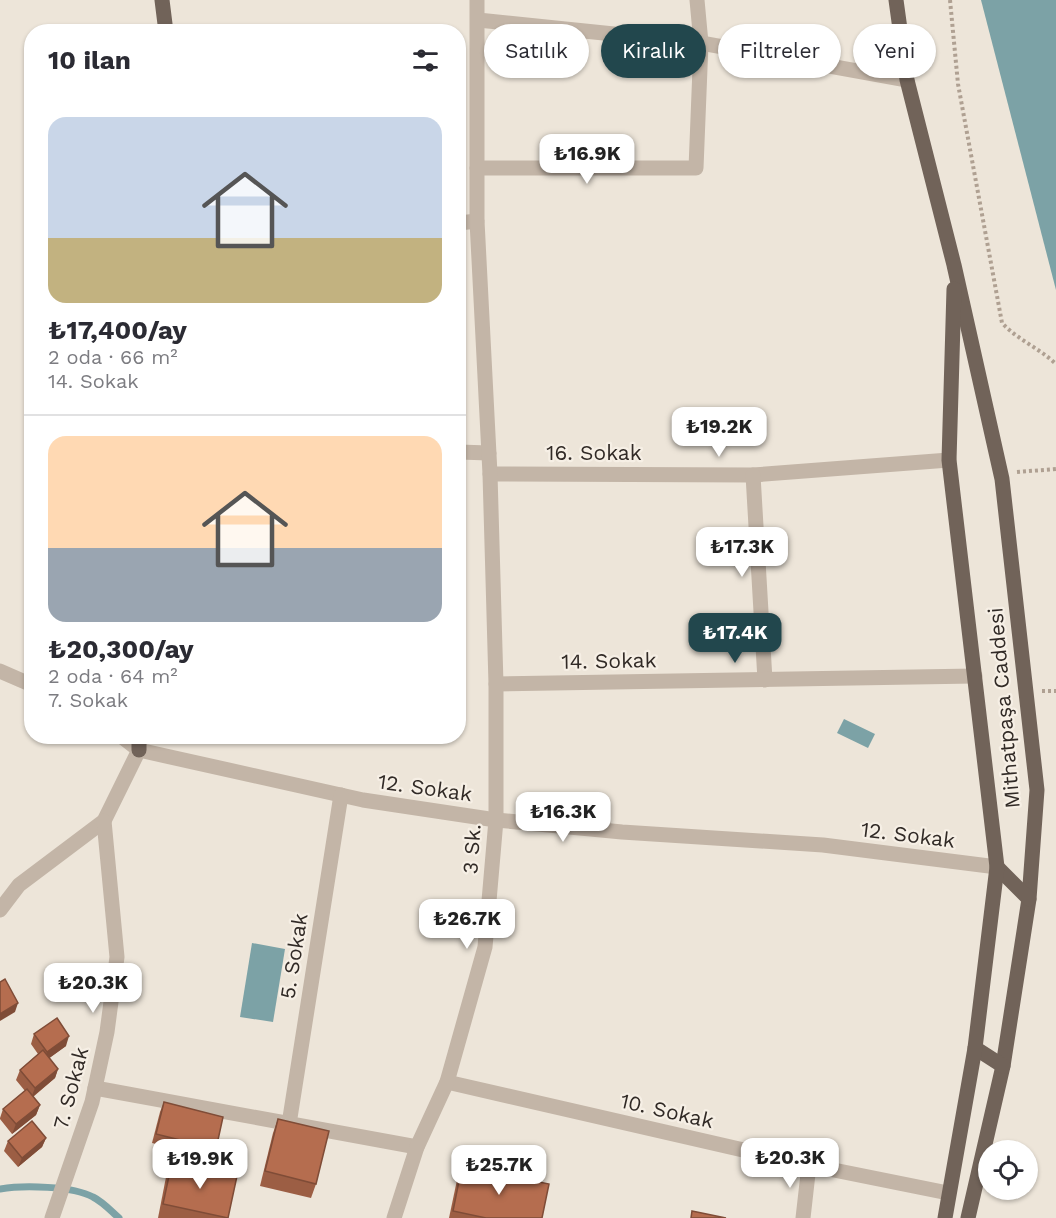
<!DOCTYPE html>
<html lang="tr">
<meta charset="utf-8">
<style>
body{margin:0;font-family:"Work Sans",sans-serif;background:#f2f2f3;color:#2b2b33;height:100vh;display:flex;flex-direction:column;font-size:22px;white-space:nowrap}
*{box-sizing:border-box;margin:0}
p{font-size:20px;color:#7c7c81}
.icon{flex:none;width:33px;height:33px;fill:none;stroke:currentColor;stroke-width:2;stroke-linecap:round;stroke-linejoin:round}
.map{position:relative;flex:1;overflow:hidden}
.drawer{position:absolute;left:24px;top:24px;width:442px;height:720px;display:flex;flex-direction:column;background:#fff;border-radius:24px;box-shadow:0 2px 4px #0004}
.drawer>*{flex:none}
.banner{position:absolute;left:484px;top:24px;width:482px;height:54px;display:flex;gap:12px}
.controls{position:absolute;left:978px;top:1140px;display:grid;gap:12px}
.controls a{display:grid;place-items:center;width:60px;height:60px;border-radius:50%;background:#fff;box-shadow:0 2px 4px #0004;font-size:30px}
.price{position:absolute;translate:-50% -51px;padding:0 14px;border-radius:12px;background:#fff;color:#222;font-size:20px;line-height:39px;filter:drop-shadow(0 2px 3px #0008)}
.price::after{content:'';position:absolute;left:50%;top:36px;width:18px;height:14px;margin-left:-9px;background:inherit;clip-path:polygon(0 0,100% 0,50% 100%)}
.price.selected{background:#22474d;color:#fff}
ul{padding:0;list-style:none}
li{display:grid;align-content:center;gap:12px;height:318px;padding:0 24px}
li+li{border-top:2px solid #e1e1e2}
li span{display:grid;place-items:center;height:186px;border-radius:18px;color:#555}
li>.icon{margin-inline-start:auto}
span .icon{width:108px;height:108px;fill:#fffc;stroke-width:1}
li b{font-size:26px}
h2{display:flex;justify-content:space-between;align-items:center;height:72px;padding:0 24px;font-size:26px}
.chip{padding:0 21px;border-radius:27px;background:#fff;box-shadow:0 2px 4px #0004;font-size:21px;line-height:54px}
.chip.selected{background:#22474d;color:#fff}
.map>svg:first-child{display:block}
.water{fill:#7ca2a6}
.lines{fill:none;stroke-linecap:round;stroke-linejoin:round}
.stream{stroke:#7ca2a6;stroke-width:7}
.path{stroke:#afa092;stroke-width:4;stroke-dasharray:3 3;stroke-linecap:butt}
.minor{stroke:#c3b5a7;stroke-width:15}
.major{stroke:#716359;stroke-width:15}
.wall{fill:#9c5e44}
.shaded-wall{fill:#7f4c37}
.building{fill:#b56d4f;stroke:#7f4c37;stroke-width:1.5}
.labels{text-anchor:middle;stroke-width:4.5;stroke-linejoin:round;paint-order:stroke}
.street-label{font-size:21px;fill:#312a26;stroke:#f6efe5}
</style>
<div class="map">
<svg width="1056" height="1218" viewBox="0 0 1056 1218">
<rect width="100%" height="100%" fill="#ede5d9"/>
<!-- water -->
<g class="water">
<polygon points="981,0 1056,0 1056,290"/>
<polygon points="844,719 875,734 868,748 837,733"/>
<polygon points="252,943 285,949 273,1022 240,1017"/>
</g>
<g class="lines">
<!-- stream -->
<path class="stream" d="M0,1189C23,1185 73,1186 93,1197C103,1202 111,1211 119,1218"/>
<!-- path -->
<g class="path">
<path d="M950,0L958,84L1002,323C1018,340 1039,348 1056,364"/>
<polyline points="1017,472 1056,469"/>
<polyline points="1042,691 1056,691"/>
</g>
<!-- minor -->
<g class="minor">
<polyline points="478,20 701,43 907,80"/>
<polyline points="477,168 696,168 701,43 697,0"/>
<polyline points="459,223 477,221"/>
<polyline points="459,452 489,453"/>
<polyline points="490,474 753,475 949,460"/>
<polyline points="753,475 765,680"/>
<polyline points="0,671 32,685"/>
<polyline points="496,684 975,676"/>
<polyline points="121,736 139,750 363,800 496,820 622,832 823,845 997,867"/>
<polyline points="0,910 19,885 104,821 139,750"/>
<polyline points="447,1082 809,1165 948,1193"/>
<polyline points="95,1088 417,1147"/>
<polyline points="289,1124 341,795"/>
<polyline points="52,1218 92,1102 107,1032 117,957 104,821"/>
<polyline points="394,1218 417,1147 447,1082 485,947 496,820 496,684 490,474 477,221 477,0"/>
<polyline points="803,1218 809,1165"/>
</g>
<!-- major -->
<g class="major">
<polyline points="162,0 166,32"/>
<polyline points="896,0 907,80 954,265 1002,479 1037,790 1029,899 1003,1066 968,1218"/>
<polyline points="139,750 139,736"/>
<polyline points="997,867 1029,899"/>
<polyline points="975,1048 1003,1066"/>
<polyline points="945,1218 975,1048 997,867 949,460 954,289"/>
</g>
</g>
<!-- wall -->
<g class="wall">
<polygon points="34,1034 66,1046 49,1058 58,1069 55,1078 33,1097 40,1105 36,1115 12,1134 0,1119 0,1118 3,1109 25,1091 16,1080 20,1070 38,1054 31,1044"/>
<polygon points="164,1102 216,1149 212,1158 152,1143 160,1112"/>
<polygon points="278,1119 316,1184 311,1198 260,1186 273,1133"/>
<polygon points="46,1138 42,1147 18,1167 4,1151 8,1141"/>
<polygon points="172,1162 228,1218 158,1218 166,1177"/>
<polygon points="462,1166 542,1218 449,1218 457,1180"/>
</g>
<!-- shaded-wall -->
<g class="shaded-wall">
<polygon points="18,1003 15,1012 0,1021 0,1014"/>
<polygon points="69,1036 66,1046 44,1062 47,1052"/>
<polygon points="58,1069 55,1078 31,1098 35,1088"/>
<polygon points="40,1105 36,1115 12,1134 16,1124"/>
<polygon points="46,1138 42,1147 18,1167 22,1158"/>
</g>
<!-- building -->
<g class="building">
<polygon points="5,979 18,1003 0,1014 0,982"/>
<polygon points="57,1018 69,1036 47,1052 34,1034"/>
<polygon points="43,1050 58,1069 35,1088 20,1070"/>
<polygon points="27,1089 40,1105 16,1124 3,1109"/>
<polygon points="164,1102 223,1117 216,1149 156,1134"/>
<polygon points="278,1119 329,1131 316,1184 265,1171"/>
<polygon points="32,1121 46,1138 22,1158 8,1141"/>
<polygon points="172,1162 237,1176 228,1218 163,1204"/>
<polygon points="462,1166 549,1184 542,1218 486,1218 453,1211"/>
<polygon points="692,1211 726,1218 691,1218"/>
</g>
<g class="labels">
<!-- street labels -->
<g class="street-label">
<text x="594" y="460">16. Sokak</text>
<text transform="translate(609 661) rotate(-1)" y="7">14. Sokak</text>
<text transform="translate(1004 708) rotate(-95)" y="7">Mithatpaşa Caddesi</text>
<text transform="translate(425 788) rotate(8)" y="7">12. Sokak</text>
<text transform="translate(908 835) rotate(7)" y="7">12. Sokak</text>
<text transform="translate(472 849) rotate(-86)" y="7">3 Sk.</text>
<text transform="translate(294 956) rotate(-81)" y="7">5. Sokak</text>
<text transform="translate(71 1088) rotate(-75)" y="7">7. Sokak</text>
<text transform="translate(667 1111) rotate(13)" y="7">10. Sokak</text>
</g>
</g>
</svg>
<div class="controls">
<a><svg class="icon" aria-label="locate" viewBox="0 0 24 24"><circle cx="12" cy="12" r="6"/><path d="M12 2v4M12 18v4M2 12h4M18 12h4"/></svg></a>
</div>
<b class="price" style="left:587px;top:185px">₺16.9K</b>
<b class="price" style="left:719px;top:458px">₺19.2K</b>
<b class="price" style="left:742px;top:578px">₺17.3K</b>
<b class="price selected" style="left:735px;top:664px">₺17.4K</b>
<b class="price" style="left:563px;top:843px">₺16.3K</b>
<b class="price" style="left:467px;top:950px">₺26.7K</b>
<b class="price" style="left:93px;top:1014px">₺20.3K</b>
<b class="price" style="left:790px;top:1189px">₺20.3K</b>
<b class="price" style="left:200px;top:1190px">₺19.9K</b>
<b class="price" style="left:499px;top:1196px">₺25.7K</b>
<div class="banner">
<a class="chip">Satılık</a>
<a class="chip selected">Kiralık</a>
<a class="chip">Filtreler</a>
<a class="chip">Yeni</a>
</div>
<section class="drawer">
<h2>10 ilan<svg class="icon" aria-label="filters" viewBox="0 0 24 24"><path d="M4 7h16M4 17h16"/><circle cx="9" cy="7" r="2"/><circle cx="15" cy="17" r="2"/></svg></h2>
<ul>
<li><span style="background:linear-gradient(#c9d6e8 65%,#c2b280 0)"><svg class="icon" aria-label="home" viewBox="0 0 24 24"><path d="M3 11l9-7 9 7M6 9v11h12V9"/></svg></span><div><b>₺17,400/ay</b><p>2 oda · 66 m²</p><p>14. Sokak</p></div></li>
<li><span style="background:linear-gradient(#ffd9b3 60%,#9aa5b1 0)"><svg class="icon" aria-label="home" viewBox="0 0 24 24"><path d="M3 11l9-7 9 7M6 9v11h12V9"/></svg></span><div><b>₺20,300/ay</b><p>2 oda · 64 m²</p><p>7. Sokak</p></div></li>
</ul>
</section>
</div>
